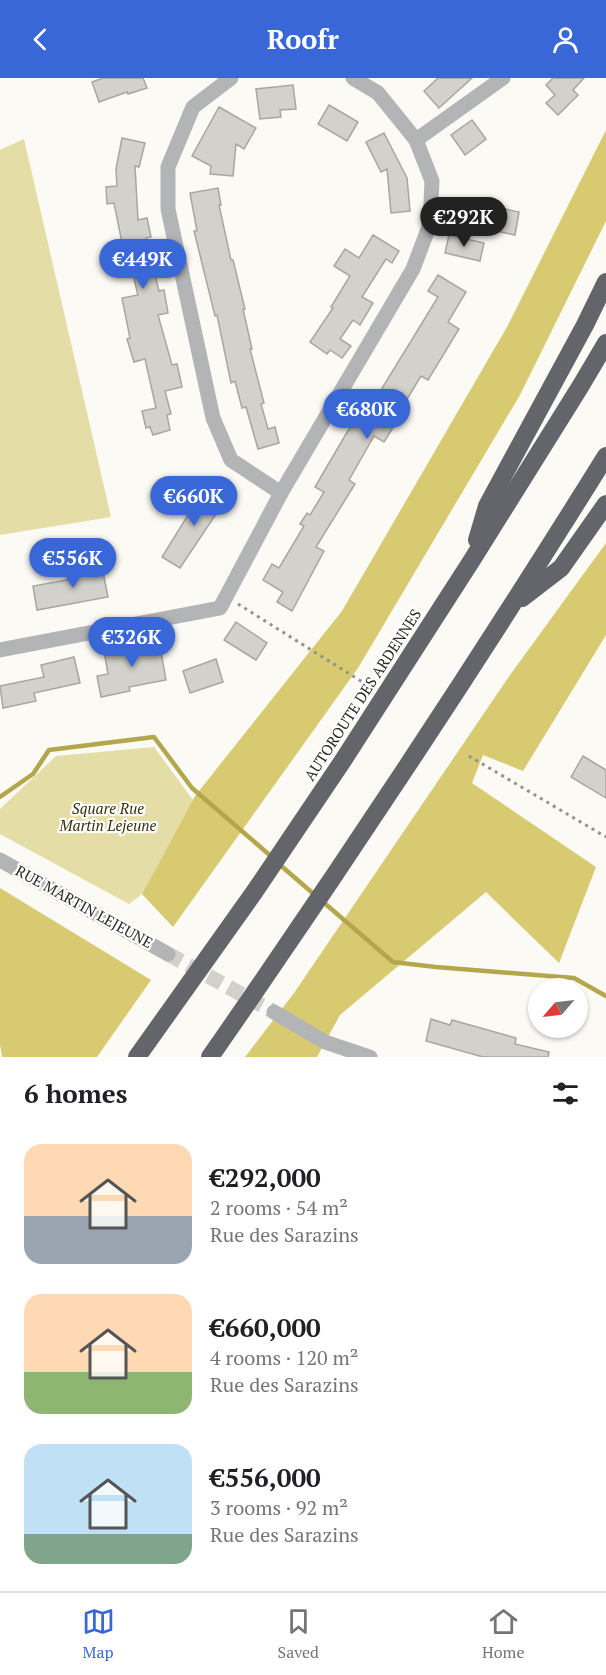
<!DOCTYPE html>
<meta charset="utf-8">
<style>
body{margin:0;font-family:"PT Serif",serif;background:#f2f2f2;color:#202124;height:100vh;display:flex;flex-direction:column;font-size:22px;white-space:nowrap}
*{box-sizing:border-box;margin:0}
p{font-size:20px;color:#757577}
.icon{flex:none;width:33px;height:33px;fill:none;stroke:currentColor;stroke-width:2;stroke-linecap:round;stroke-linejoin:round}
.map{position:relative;height:979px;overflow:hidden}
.panel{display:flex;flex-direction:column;background:#fff;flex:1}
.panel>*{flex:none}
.needle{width:39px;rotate:242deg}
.fabs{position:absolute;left:528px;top:900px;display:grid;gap:12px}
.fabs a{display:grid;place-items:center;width:60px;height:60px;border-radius:50%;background:#fff;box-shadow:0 2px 4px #0004;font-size:30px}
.price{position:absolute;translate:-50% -51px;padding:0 14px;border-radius:21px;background:#3a67d8;color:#fff;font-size:20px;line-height:39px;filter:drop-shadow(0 2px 3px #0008)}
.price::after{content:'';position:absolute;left:50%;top:36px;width:18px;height:14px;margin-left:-9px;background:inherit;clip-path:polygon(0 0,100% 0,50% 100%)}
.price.selected{background:#222;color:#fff}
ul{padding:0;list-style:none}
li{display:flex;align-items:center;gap:18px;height:150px;padding:0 24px}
li span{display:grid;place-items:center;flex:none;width:168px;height:120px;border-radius:18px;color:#555}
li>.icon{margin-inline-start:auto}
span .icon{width:72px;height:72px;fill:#fffc;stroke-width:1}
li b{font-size:26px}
h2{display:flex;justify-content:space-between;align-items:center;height:72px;padding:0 24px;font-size:26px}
header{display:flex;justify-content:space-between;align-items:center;height:78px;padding:0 24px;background:#3a67d8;color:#fff;font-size:27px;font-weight:800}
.tabs{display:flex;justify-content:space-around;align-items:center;height:84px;border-top:2px solid #e0e0e0;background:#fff;font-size:16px;color:#757577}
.tabs a{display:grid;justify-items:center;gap:3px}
.tabs .selected{color:#3a67d8}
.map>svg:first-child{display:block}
.green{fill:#e4dda6}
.forest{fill:#d7ca71}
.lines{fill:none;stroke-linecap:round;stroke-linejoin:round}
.stream{stroke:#b3a64c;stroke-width:4.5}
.building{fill:#d2d1cb;stroke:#a7a6a1;stroke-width:1.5}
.minor-tunnel{stroke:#d1d0cb;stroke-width:15;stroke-dasharray:15 8;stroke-linecap:butt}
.path{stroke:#92928e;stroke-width:3;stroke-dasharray:3 4.5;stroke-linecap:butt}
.minor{stroke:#b3b4b6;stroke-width:15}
.highway{stroke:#63656a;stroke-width:18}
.labels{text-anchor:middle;stroke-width:4.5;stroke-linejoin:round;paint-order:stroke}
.street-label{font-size:15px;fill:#2a2a28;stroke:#fffffe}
.park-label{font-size:15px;font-style:italic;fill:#353007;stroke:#fffffe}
</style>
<header><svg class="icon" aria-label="back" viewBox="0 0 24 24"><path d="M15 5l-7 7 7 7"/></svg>Roofr<svg class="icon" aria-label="person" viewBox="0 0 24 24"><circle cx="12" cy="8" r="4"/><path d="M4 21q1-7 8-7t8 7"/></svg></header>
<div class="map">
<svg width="606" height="979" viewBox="0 0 606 979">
<rect width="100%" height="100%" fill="#fbfaf4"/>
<!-- green -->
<g class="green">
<polygon points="24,61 111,439 0,457 0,72"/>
<polygon points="154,669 193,722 142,816 129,826 0,756 0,731 56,678"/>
</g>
<!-- forest -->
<g class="forest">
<polygon points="606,52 606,143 520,317 358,590 173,849 142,816 195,718 342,533 507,249"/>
<polygon points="606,465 606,557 523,693 483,677 472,705 596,789 559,885 486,814 340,937 317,979 245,979 294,915 510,597"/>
<polygon points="0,810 151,902 97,979 2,979 0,966"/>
</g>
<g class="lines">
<!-- stream -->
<g class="stream">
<polyline points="0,719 33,696 49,672 154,659 192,710 273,780"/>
<polyline points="279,786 316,818"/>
<polyline points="322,823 393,884 436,889 574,900 606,918"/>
</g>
</g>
<!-- building -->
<g class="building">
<polygon points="103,0 143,0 147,10 128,16 127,14 99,24 92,4"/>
<polygon points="438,0 472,0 439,30 424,13"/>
<polygon points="553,0 584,0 573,12 578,17 558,37 546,25 555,17 546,7"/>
<polygon points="293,7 296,31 280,32 281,39 260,41 256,11"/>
<polygon points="329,27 358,44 347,63 318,46"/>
<polygon points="219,29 256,50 244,71 236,66 233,98 210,96 211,88 192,78"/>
<polygon points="472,42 486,61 465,77 451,57"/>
<polygon points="384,55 407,100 410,133 391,135 387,91 381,94 366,64"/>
<polygon points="122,60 145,65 139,89 135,88 138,142 147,140 151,159 146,160 159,213 164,212 168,235 158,237 172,287 177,286 182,309 165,313 171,336 167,337 170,352 153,357 150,349 146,350 142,333 156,330 145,281 134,284 127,261 130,260 122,220 138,217 125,164 122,165 114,125 107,126 106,109 117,108 116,91"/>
<polygon points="218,110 221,127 219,127 231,182 233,182 245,231 243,231 252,271 250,271 264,325 261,326 268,351 275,349 279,365 258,371 246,329 242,330 235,303 231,305 217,237 215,238 194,153 197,153 190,115"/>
<polygon points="481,126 519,134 515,157 477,149"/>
<polygon points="373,157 399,173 392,185 386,181 362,219 373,225 360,247 353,242 340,261 351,268 342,280 330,272 327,276 310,264 333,230 331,229 350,198 334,188 345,171 359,180"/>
<polygon points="449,157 484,165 480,183 445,175"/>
<polygon points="438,197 466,214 448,244 459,251 428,302 421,298 393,344 395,346 384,364 374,358 349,402 355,406 316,469 324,473 292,533 277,524 283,514 263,502 272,486 279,490 304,448 300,446 307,435 310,437 324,414 315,409 346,356 365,327 370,330 438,219 428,213"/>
<polygon points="206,408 226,421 180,490 162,479"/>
<polygon points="101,484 108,519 37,532 33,508 78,500 76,490"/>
<polygon points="236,544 267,565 256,582 224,562"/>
<polygon points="159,563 166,602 129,609 130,613 101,619 97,598 108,596 104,573"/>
<polygon points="74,579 80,605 34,615 36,623 3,630 0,608 44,599 41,587"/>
<polygon points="216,581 223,604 190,615 183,593"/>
<polygon points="583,678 606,692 606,720 571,699"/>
<polygon points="431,941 450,947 452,942 516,960 515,966 549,974 548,979 483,979 426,963"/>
</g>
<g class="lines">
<!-- minor-tunnel -->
<polyline class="minor-tunnel" points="168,876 274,934"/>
<!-- path -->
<g class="path">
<polyline points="238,526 364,605"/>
<polyline points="469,678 606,759"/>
</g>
<!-- minor -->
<g class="minor">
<polyline points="231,0 193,29 168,89 168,131 213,340 231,382 281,415"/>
<polyline points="416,62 503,0"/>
<polyline points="0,572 220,530 281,415 413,191 430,146 432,103 416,62 378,15 353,0"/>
<polyline points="0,782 168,876"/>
<polyline points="274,934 325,964 370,979"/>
</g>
<!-- highway -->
<g class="highway">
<polyline points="477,462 487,428 585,247 606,204"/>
<polyline points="522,520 561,490 606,426"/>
<polyline points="137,979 255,813 342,684 472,482 580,309 606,265"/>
<path d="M210,979C347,782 479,582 606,378"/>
</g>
</g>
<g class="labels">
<!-- street labels -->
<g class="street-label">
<text transform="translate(363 617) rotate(-57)" y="5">AUTOROUTE DES ARDENNES</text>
<text transform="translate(84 829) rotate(29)" y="5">RUE MARTIN LEJEUNE</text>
</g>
<!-- park labels -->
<g class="park-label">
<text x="108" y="736">Square Rue<tspan x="108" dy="17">Martin Lejeune</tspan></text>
</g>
</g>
</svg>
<div class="fabs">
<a><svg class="needle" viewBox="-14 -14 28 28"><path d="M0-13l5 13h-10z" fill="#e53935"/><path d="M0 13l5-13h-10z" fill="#757577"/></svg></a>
</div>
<b class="price selected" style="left:464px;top:170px">€292K</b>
<b class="price" style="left:143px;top:212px">€449K</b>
<b class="price" style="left:367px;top:362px">€680K</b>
<b class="price" style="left:194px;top:449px">€660K</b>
<b class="price" style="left:73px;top:511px">€556K</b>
<b class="price" style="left:132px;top:590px">€326K</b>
</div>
<section class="panel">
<h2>6 homes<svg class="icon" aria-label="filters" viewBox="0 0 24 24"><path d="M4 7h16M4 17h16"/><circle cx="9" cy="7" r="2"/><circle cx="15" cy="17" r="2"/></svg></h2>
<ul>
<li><span style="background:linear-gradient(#ffd9b3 60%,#9aa5b1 0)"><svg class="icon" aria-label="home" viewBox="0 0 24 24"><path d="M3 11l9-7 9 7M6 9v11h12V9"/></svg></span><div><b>€292,000</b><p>2 rooms · 54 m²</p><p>Rue des Sarazins</p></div></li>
<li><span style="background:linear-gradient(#ffd9b3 65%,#8fb573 0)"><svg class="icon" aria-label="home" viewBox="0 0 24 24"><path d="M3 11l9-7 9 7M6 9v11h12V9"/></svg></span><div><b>€660,000</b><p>4 rooms · 120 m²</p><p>Rue des Sarazins</p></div></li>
<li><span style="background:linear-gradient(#bfe0f5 75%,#7fa58c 0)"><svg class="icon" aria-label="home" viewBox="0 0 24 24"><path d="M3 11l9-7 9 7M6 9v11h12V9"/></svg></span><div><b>€556,000</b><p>3 rooms · 92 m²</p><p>Rue des Sarazins</p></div></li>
</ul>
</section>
<nav class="tabs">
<a class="selected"><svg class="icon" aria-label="map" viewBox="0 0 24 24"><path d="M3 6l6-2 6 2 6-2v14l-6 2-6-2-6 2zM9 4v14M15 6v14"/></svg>Map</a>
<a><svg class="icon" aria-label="saved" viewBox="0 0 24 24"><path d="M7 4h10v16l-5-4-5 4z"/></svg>Saved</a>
<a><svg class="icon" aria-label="home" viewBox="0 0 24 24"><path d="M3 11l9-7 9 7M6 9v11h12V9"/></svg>Home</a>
</nav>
